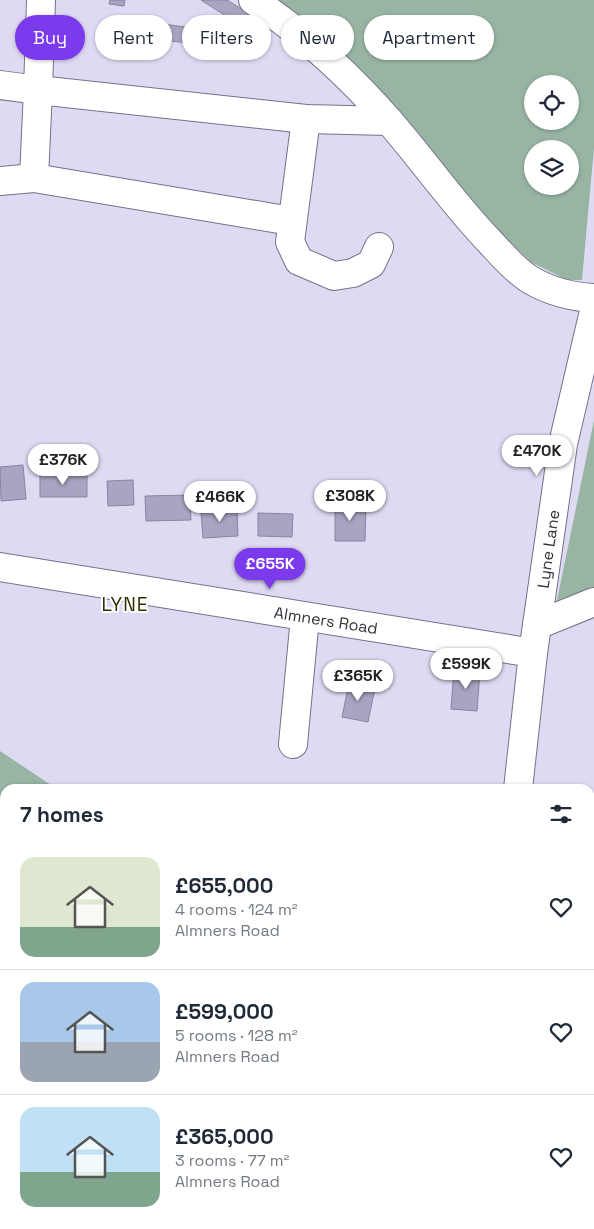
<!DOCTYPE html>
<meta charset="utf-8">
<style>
body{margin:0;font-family:"Space Grotesk",sans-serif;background:#f6f6f7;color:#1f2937;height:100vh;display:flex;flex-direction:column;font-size:19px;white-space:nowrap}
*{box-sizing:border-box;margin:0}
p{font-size:16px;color:#747a83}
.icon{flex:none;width:28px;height:28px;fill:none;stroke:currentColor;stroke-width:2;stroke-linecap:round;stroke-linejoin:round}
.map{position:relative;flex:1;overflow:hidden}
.details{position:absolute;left:0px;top:784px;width:595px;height:446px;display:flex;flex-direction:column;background:#fff;border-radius:15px 15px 0 0;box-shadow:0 1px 4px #0004}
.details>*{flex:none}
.top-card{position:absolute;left:15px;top:15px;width:565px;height:45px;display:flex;gap:10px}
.fabs{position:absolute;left:524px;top:75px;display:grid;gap:10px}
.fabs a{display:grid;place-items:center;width:55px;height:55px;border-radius:50%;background:#fff;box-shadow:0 1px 4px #0004;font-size:25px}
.price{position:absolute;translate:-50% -42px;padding:0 11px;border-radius:18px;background:#fff;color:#222;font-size:16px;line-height:32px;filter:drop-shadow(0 1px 2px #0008)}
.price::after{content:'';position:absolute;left:50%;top:30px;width:15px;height:11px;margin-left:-8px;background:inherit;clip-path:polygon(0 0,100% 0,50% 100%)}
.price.current{background:#7c3aed;color:#fff}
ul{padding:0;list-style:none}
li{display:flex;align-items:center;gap:15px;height:125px;padding:0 20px}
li+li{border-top:1px solid #e0e1e3}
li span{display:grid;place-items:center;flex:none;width:140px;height:100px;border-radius:15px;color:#555}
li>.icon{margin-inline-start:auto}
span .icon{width:60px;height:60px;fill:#fffc;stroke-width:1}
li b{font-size:21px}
h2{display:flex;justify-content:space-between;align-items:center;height:60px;padding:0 20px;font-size:21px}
.chip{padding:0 18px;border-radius:22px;background:#fff;box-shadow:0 1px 4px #0004;font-size:18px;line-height:45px}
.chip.current{background:#7c3aed;color:#fff}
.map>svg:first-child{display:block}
.green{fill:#98b5a4;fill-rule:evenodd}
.building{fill:#aaa4c3;stroke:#88849b}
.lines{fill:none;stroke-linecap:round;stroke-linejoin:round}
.minor-casing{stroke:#767187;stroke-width:30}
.minor{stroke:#fff;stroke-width:28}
.labels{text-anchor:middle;stroke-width:4;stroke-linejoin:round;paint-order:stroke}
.street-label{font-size:16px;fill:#33313b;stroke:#fff}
.quarter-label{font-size:19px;letter-spacing:1px;fill:#322e03;stroke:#fff}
</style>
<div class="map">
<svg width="594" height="1229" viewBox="0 0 594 1229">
<rect width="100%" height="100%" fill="#dfdaf3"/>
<!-- green -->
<g class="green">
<path d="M274,0H594V148L582,280H567L531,262L483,216ZM532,84H570V121H532ZM532,149H570V186H532Z"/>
<polygon points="594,420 594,604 554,615"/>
<polygon points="0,751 57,789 5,789 5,1092 0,1086"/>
<polygon points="5,1095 5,1225 461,1225 462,1229 0,1229 0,1099"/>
</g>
<!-- building -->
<g class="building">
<polygon points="110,0 125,0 124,6 109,4"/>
<polygon points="201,0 227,0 251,15 243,27"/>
<polygon points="141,21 222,32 220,47 139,37"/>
<polygon points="23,465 26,499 1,501 0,467"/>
<polygon points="40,474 87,475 87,497 40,497"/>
<polygon points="133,480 134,505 108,506 107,481"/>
<polygon points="190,495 191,520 146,521 145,496"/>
<polygon points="335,504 366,504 365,541 335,541"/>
<polygon points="237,509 238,536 203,538 201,511"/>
<polygon points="258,513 293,514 292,537 258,536"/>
<polygon points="454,669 480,671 477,711 451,709"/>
<polygon points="349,683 375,688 368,722 342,717"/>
</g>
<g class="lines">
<!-- minor casing -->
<g class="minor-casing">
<g id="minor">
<path d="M253,0C304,34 349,75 389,121C424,161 454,205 491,243C502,255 515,270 529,279C549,291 572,297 594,298"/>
<polyline points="0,85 38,90 41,0"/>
<polyline points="306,119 290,242 299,261 334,276 353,273 371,264 379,247"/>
<polyline points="34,178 38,90 306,119 389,121"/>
<polyline points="0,181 34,178 291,221"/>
<polyline points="0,567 533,653"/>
<polyline points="537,625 594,602"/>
<polyline points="293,744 305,617"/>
<polyline points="518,789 533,653 563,444 594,311"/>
<polyline points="507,1225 507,1229"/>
</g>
</g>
<!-- minor -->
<use href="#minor" class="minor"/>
</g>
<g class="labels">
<!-- street labels -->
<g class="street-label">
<text transform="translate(548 549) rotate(-82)" y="6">Lyne Lane</text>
<text transform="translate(326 620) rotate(9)" y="6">Almners Road</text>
</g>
<!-- quarter labels -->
<g class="quarter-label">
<text x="125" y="611">LYNE</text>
</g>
</g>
</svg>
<div class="fabs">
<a><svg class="icon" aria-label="locate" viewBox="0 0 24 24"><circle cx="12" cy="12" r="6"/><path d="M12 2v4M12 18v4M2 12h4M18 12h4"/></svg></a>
<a><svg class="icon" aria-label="layers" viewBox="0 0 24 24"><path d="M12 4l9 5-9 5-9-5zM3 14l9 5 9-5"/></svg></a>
</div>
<b class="price" style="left:537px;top:477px">£470K</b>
<b class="price" style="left:63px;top:486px">£376K</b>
<b class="price" style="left:350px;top:522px">£308K</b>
<b class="price" style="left:220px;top:523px">£466K</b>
<b class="price current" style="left:270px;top:590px">£655K</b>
<b class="price" style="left:466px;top:690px">£599K</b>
<b class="price" style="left:358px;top:702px">£365K</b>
<div class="top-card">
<a class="chip current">Buy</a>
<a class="chip">Rent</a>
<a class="chip">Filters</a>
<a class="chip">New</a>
<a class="chip">Apartment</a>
</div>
<section class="details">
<h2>7 homes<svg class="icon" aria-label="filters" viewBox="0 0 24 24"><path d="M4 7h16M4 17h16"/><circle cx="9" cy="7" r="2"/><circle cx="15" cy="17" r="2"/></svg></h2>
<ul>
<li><span style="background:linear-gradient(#dfe7d0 70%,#7fa58c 0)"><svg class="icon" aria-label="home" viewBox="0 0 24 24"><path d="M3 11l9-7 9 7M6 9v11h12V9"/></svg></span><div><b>£655,000</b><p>4 rooms · 124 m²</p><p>Almners Road</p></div><svg class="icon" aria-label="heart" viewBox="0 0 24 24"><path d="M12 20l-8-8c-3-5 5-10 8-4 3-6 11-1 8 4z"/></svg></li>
<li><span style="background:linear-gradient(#a9c7e8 60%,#9aa5b1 0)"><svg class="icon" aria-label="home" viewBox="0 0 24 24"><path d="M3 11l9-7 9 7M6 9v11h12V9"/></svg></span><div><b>£599,000</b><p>5 rooms · 128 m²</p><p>Almners Road</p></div><svg class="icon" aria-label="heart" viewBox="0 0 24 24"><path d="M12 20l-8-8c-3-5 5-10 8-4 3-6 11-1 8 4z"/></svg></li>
<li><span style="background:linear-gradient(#bfe0f5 65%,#7fa58c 0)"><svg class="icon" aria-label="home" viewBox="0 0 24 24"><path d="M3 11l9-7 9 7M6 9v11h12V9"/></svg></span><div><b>£365,000</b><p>3 rooms · 77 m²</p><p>Almners Road</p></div><svg class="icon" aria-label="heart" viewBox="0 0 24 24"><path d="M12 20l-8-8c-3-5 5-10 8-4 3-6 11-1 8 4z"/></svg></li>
</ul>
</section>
</div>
